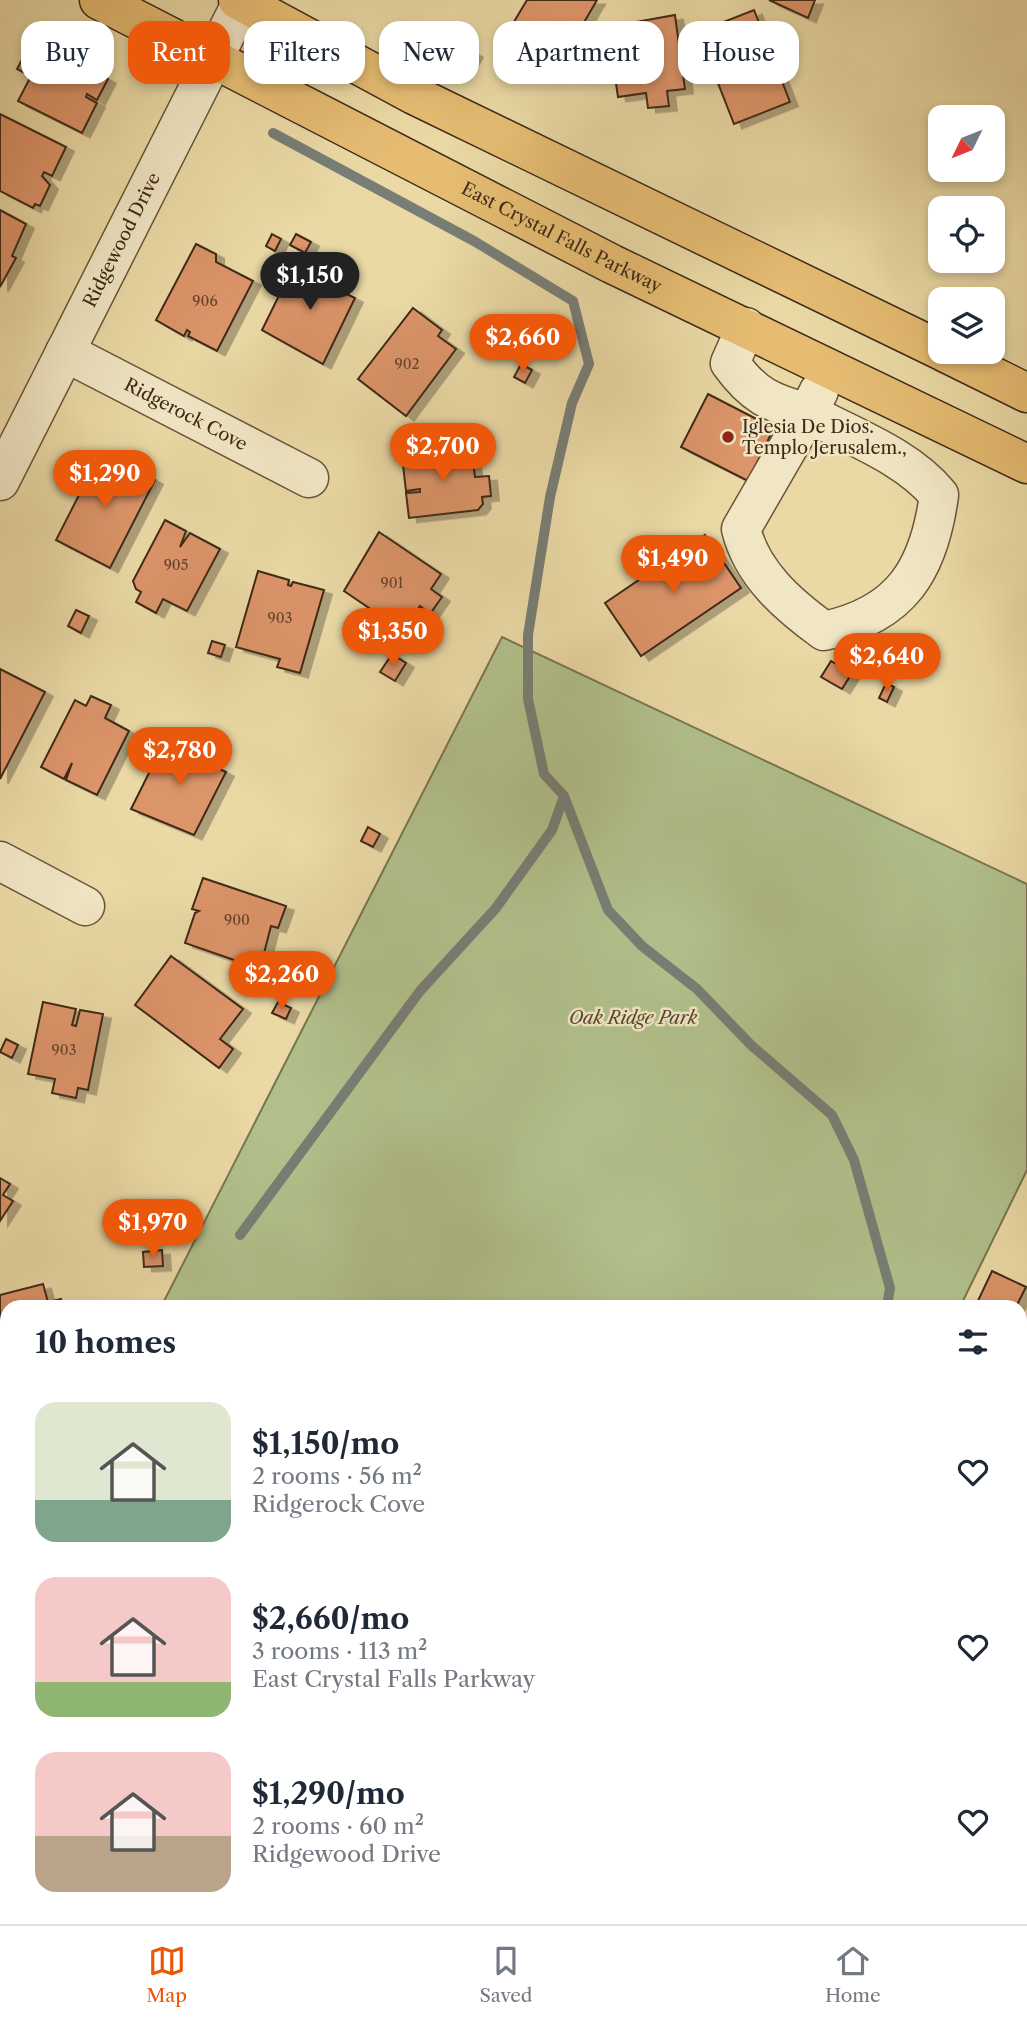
<!DOCTYPE html>
<meta charset="utf-8">
<style>
body{margin:0;font-family:"Libre Caslon Text",serif;background:#f2f2f3;color:#1f2937;height:100vh;display:flex;flex-direction:column;font-size:26px;white-space:nowrap}
*{box-sizing:border-box;margin:0}
p{font-size:23px;color:#747a83}
.icon{flex:none;width:38px;height:38px;fill:none;stroke:currentColor;stroke-width:2;stroke-linecap:round;stroke-linejoin:round}
.map{position:relative;flex:1;overflow:hidden}
.panel{position:absolute;left:0px;top:1300px;width:1027px;height:625px;display:flex;flex-direction:column;background:#fff;border-radius:21px 21px 0 0;box-shadow:0 4px 10px #0003}
.panel>*{flex:none}
.banner{position:absolute;left:21px;top:21px;width:985px;height:63px;display:flex;gap:14px}
.needle{width:46px;rotate:227deg}
.fabs{position:absolute;left:928px;top:105px;display:grid;gap:14px}
.fabs a{display:grid;place-items:center;width:77px;height:77px;border-radius:14px;background:#fff;box-shadow:0 4px 10px #0003;font-size:35px}
.price{position:absolute;translate:-50% -60px;padding:0 16px;border-radius:24px;background:#ea580c;color:#fff;font-size:23px;line-height:46px;filter:drop-shadow(0 2px 4px #0008)}
.price::after{content:'';position:absolute;left:50%;top:42px;width:21px;height:16px;margin-left:-10px;background:inherit;clip-path:polygon(0 0,100% 0,50% 100%)}
.price.active{background:#222;color:#fff}
ul{padding:0;list-style:none}
li{display:flex;align-items:center;gap:21px;height:175px;padding:0 35px}
li span{display:grid;place-items:center;flex:none;width:196px;height:140px;border-radius:21px;color:#555}
li>.icon{margin-inline-start:auto}
span .icon{width:84px;height:84px;fill:#fffc;stroke-width:1}
li b{font-size:30px}
h2{display:flex;justify-content:space-between;align-items:center;height:84px;padding:0 35px;font-size:30px}
.pill{padding:0 24px;border-radius:21px;background:#fff;box-shadow:0 4px 10px #0003;font-size:24px;line-height:63px}
.pill.active{background:#ea580c;color:#fff}
.dock{display:flex;justify-content:space-around;align-items:center;height:98px;border-top:2px solid #e0e1e3;background:#fff;font-size:19px;color:#747a83}
.dock a{display:grid;justify-items:center;gap:4px}
.dock .active{color:#ea580c}
.map>svg:first-child{display:block}
.green{fill:#b1c08b;stroke:#787452;stroke-width:2}
.lines{fill:none;stroke-linecap:round;stroke-linejoin:round}
.stream{stroke:#787e75;stroke-width:10}
.building{fill:#dc9469;stroke:#3f2918;stroke-width:2;filter:url(#shadow)}
.minor-casing{stroke:#6a553b;stroke-width:41}
.major-casing{stroke:#3f2918;stroke-width:41}
.minor{stroke:#f1e6c4;stroke-width:38}
.major{stroke:#e5bc72;stroke-width:38}
.poi-dot{fill:#8f2418;stroke:#f1e6c4;stroke-width:2.5}
.labels{text-anchor:middle;stroke-width:5;stroke-linejoin:round;paint-order:stroke}
.number-label{font-size:14px;fill:#66442c}
.street-label{font-size:18px;fill:#3f2918;stroke:#f1e6c4}
.poi-label{font-size:18px;fill:#3f2918;stroke:#f1e6c4;text-anchor:start}
.park-label{font-size:18px;font-style:italic;fill:#56472f;stroke:#f1e6c4}
</style>
<div class="map">
<svg width="1027" height="1924" viewBox="0 0 1027 1924">
<defs>
<filter id="shadow"><feDropShadow dx="8" dy="4.5" stdDeviation="0" flood-color="#0004"/></filter>
</defs>
<rect width="100%" height="100%" fill="#ead9a5"/>
<filter id="stains"><feTurbulence type="fractalNoise" baseFrequency=".00286" numOctaves="4"/><feColorMatrix values="0 0 0 0 .2 0 0 0 0 .09 0 0 0 0 .02 0 0 0 .5 -.17"/></filter>
<radialGradient id="worn" r=".72"><stop offset=".6" stop-color="#630" stop-opacity="0"/><stop offset="1" stop-color="#630" stop-opacity=".3"/></radialGradient>
<!-- green -->
<polygon class="green" points="502,637 1027,884 1027,1170 960,1307 161,1307"/>
<g class="lines">
<!-- stream -->
<g class="stream">
<polyline points="273,133 474,241 573,301 589,364 572,403 550,497 528,635 528,699 544,774 564,796 608,910 642,946 697,989 751,1045 832,1115 854,1160 890,1288 887,1307"/>
<polyline points="240,1235 420,991 496,908 552,830 564,796"/>
</g>
</g>
<!-- building -->
<g class="building">
<polygon points="527,0 597,0 564,57 540,43 533,56 514,45 519,37 513,34 512,25"/>
<polygon points="769,0 815,0 808,18"/>
<polygon points="754,10 790,102 734,124 698,32"/>
<polygon points="675,15 685,89 667,91 669,106 648,108 646,93 618,97 608,27"/>
<polygon points="461,46 475,53 468,65 455,58"/>
<polygon points="46,47 108,79 97,100 87,94 86,97 97,103 82,133 18,101 31,76 17,69 27,50 36,55"/>
<polygon points="0,114 66,147 52,176 44,172 42,176 50,185 40,206 35,204 33,208 0,191"/>
<polygon points="0,210 26,224 12,256 16,258 0,287"/>
<polygon points="272,234 281,239 275,251 266,246"/>
<polygon points="296,234 311,242 305,253 290,245"/>
<polygon points="196,244 216,254 216,262 253,281 217,351 188,336 190,332 187,330 184,336 156,320"/>
<polygon points="326,266 345,275 338,290 355,298 323,364 262,330 293,267 319,279"/>
<polygon points="413,308 442,330 438,336 456,349 406,416 358,379"/>
<polygon points="521,364 532,370 525,383 514,377"/>
<polygon points="708,394 774,428 748,481 681,447"/>
<polygon points="471,448 475,477 489,476 491,496 482,497 483,504 478,510 409,518 406,493 420,492 420,489 406,491 402,456"/>
<polygon points="101,452 155,480 110,568 56,540"/>
<polygon points="165,520 186,531 180,547 190,533 220,549 187,611 163,599 156,613 136,602 141,592 136,589 133,581"/>
<polygon points="379,532 441,574 431,589 442,597 430,614 420,606 403,631 344,591"/>
<polygon points="705,535 741,588 641,656 605,603"/>
<polygon points="258,571 289,580 288,585 291,586 293,582 324,590 300,673 277,667 280,659 236,647"/>
<polygon points="76,610 89,616 81,633 68,626"/>
<polygon points="212,641 225,645 221,657 208,653"/>
<polygon points="392,654 406,663 395,681 380,672"/>
<polygon points="831,661 852,673 842,689 821,677"/>
<polygon points="0,669 45,692 0,779"/>
<polygon points="886,683 894,687 887,702 879,698"/>
<polygon points="91,696 111,705 105,718 129,731 97,795 66,780 72,763 64,779 41,767 75,700 86,706"/>
<polygon points="189,737 208,746 201,760 226,772 194,835 131,809 165,741 182,750"/>
<polygon points="368,827 380,834 373,847 361,841"/>
<polygon points="203,878 286,906 278,928 271,926 260,969 185,943 195,913 199,911 192,909"/>
<polygon points="171,956 243,1009 220,1039 233,1049 219,1068 135,1005"/>
<polygon points="43,1002 76,1009 72,1025 76,1026 80,1010 103,1014 88,1090 78,1088 76,1098 52,1093 55,1079 28,1074"/>
<polygon points="278,1002 291,1008 286,1019 272,1013"/>
<polygon points="6,1039 18,1045 12,1058 0,1052"/>
<polygon points="0,1178 10,1184 3,1195 13,1201 0,1221"/>
<polygon points="152,1218 155,1231 141,1234 138,1222"/>
<polygon points="162,1250 163,1266 144,1267 143,1252"/>
<polygon points="992,1271 1026,1287 1016,1307 976,1305"/>
<polygon points="43,1284 48,1302 61,1299 63,1307 7,1307 7,1365 0,1366 0,1295"/>
<polygon points="1020,1324 1027,1328 1027,1377 1020,1374"/>
<polygon points="1020,1409 1027,1413 1027,1455 1023,1463 1020,1461"/>
<polygon points="0,1447 7,1461 7,1474 0,1477"/>
<polygon points="1020,1813 1027,1819 1027,1898 1020,1892"/>
<polygon points="311,1918 327,1923 330,1918 391,1918 388,1924 308,1924"/>
<polygon points="632,1918 680,1918 676,1924 643,1924"/>
<polygon points="714,1918 778,1918 774,1924 710,1924"/>
</g>
<g class="lines">
<!-- minor casing -->
<g class="minor-casing">
<g id="minor">
<path d="M746,327L730,363C753,395 770,403 808,413L819,391"/>
<path id="s1" d="M65,352L309,478"/>
<path d="M808,413C851,436 907,456 939,495C929,570 901,615 824,631C788,605 752,574 741,529Z"/>
<path id="s2" d="M0,481L243,0"/>
<polyline points="0,861 85,906"/>
<polyline points="1020,1659 1027,1645"/>
<polyline points="0,1897 7,1901"/>
<polyline points="43,1918 55,1924"/>
<polyline points="930,1918 937,1924"/>
<polyline points="154,1924 157,1918"/>
</g>
</g>
<!-- major casing -->
<g class="major-casing">
<g id="major">
<path id="s3" d="M99,0L612,264L1027,464"/>
<polyline points="238,0 414,95 940,350"/>
<polyline points="944,352 1027,393"/>
</g>
</g>
<!-- minor -->
<use href="#minor" class="minor"/>
<!-- major -->
<use href="#major" class="major"/>
</g>
<!-- markers -->
<circle class="poi-dot" cx="728" cy="437" r="7"/>
<g class="labels">
<!-- number labels -->
<g class="number-label">
<text x="205" y="306">906</text>
<text x="407" y="369">902</text>
<text x="176" y="570">905</text>
<text x="392" y="588">901</text>
<text x="280" y="623">903</text>
<text x="237" y="925">900</text>
<text x="64" y="1055">903</text>
</g>
<!-- street labels -->
<g class="street-label">
<text dy="6" stroke="none"><textPath href="#s3" startOffset="520">East Crystal Falls Parkway</textPath></text>
<text dy="6" stroke="none"><textPath href="#s2" startOffset="270">Ridgewood Drive</textPath></text>
<text dy="6" stroke="none"><textPath href="#s1" startOffset="136">Ridgerock Cove</textPath></text>
</g>
<!-- poi labels -->
<g class="poi-label">
<text x="742" y="433">Iglesia De Dios.<tspan x="742" dy="21">Templo Jerusalem.,</tspan></text>
</g>
<!-- park labels -->
<g class="park-label">
<text x="633" y="1024">Oak Ridge Park</text>
</g>
</g>
<rect width="100%" height="100%" filter="url(#stains)"/>
<rect width="100%" height="100%" fill="url(#worn)"/>
</svg>
<div class="fabs">
<a><svg class="needle" viewBox="-14 -14 28 28"><path d="M0-13l5 13h-10z" fill="#e53935"/><path d="M0 13l5-13h-10z" fill="#747a83"/></svg></a>
<a><svg class="icon" aria-label="locate" viewBox="0 0 24 24"><circle cx="12" cy="12" r="6"/><path d="M12 2v4M12 18v4M2 12h4M18 12h4"/></svg></a>
<a><svg class="icon" aria-label="layers" viewBox="0 0 24 24"><path d="M12 4l9 5-9 5-9-5zM3 14l9 5 9-5"/></svg></a>
</div>
<b class="price active" style="left:310px;top:312px">$1,150</b>
<b class="price" style="left:523px;top:374px">$2,660</b>
<b class="price" style="left:443px;top:483px">$2,700</b>
<b class="price" style="left:105px;top:510px">$1,290</b>
<b class="price" style="left:673px;top:595px">$1,490</b>
<b class="price" style="left:393px;top:668px">$1,350</b>
<b class="price" style="left:887px;top:693px">$2,640</b>
<b class="price" style="left:180px;top:787px">$2,780</b>
<b class="price" style="left:282px;top:1011px">$2,260</b>
<b class="price" style="left:153px;top:1259px">$1,970</b>
<div class="banner">
<a class="pill">Buy</a>
<a class="pill active">Rent</a>
<a class="pill">Filters</a>
<a class="pill">New</a>
<a class="pill">Apartment</a>
<a class="pill">House</a>
</div>
<section class="panel">
<h2>10 homes<svg class="icon" aria-label="filters" viewBox="0 0 24 24"><path d="M4 7h16M4 17h16"/><circle cx="9" cy="7" r="2"/><circle cx="15" cy="17" r="2"/></svg></h2>
<ul>
<li><span style="background:linear-gradient(#dfe7d0 70%,#7fa58c 0)"><svg class="icon" aria-label="home" viewBox="0 0 24 24"><path d="M3 11l9-7 9 7M6 9v11h12V9"/></svg></span><div><b>$1,150/mo</b><p>2 rooms · 56 m²</p><p>Ridgerock Cove</p></div><svg class="icon" aria-label="heart" viewBox="0 0 24 24"><path d="M12 20l-8-8c-3-5 5-10 8-4 3-6 11-1 8 4z"/></svg></li>
<li><span style="background:linear-gradient(#f6c9c9 75%,#8fb573 0)"><svg class="icon" aria-label="home" viewBox="0 0 24 24"><path d="M3 11l9-7 9 7M6 9v11h12V9"/></svg></span><div><b>$2,660/mo</b><p>3 rooms · 113 m²</p><p>East Crystal Falls Parkway</p></div><svg class="icon" aria-label="heart" viewBox="0 0 24 24"><path d="M12 20l-8-8c-3-5 5-10 8-4 3-6 11-1 8 4z"/></svg></li>
<li><span style="background:linear-gradient(#f6c9c9 60%,#b9a48a 0)"><svg class="icon" aria-label="home" viewBox="0 0 24 24"><path d="M3 11l9-7 9 7M6 9v11h12V9"/></svg></span><div><b>$1,290/mo</b><p>2 rooms · 60 m²</p><p>Ridgewood Drive</p></div><svg class="icon" aria-label="heart" viewBox="0 0 24 24"><path d="M12 20l-8-8c-3-5 5-10 8-4 3-6 11-1 8 4z"/></svg></li>
</ul>
</section>
</div>
<nav class="dock">
<a class="active"><svg class="icon" aria-label="map" viewBox="0 0 24 24"><path d="M3 6l6-2 6 2 6-2v14l-6 2-6-2-6 2zM9 4v14M15 6v14"/></svg>Map</a>
<a><svg class="icon" aria-label="saved" viewBox="0 0 24 24"><path d="M7 4h10v16l-5-4-5 4z"/></svg>Saved</a>
<a><svg class="icon" aria-label="home" viewBox="0 0 24 24"><path d="M3 11l9-7 9 7M6 9v11h12V9"/></svg>Home</a>
</nav>
